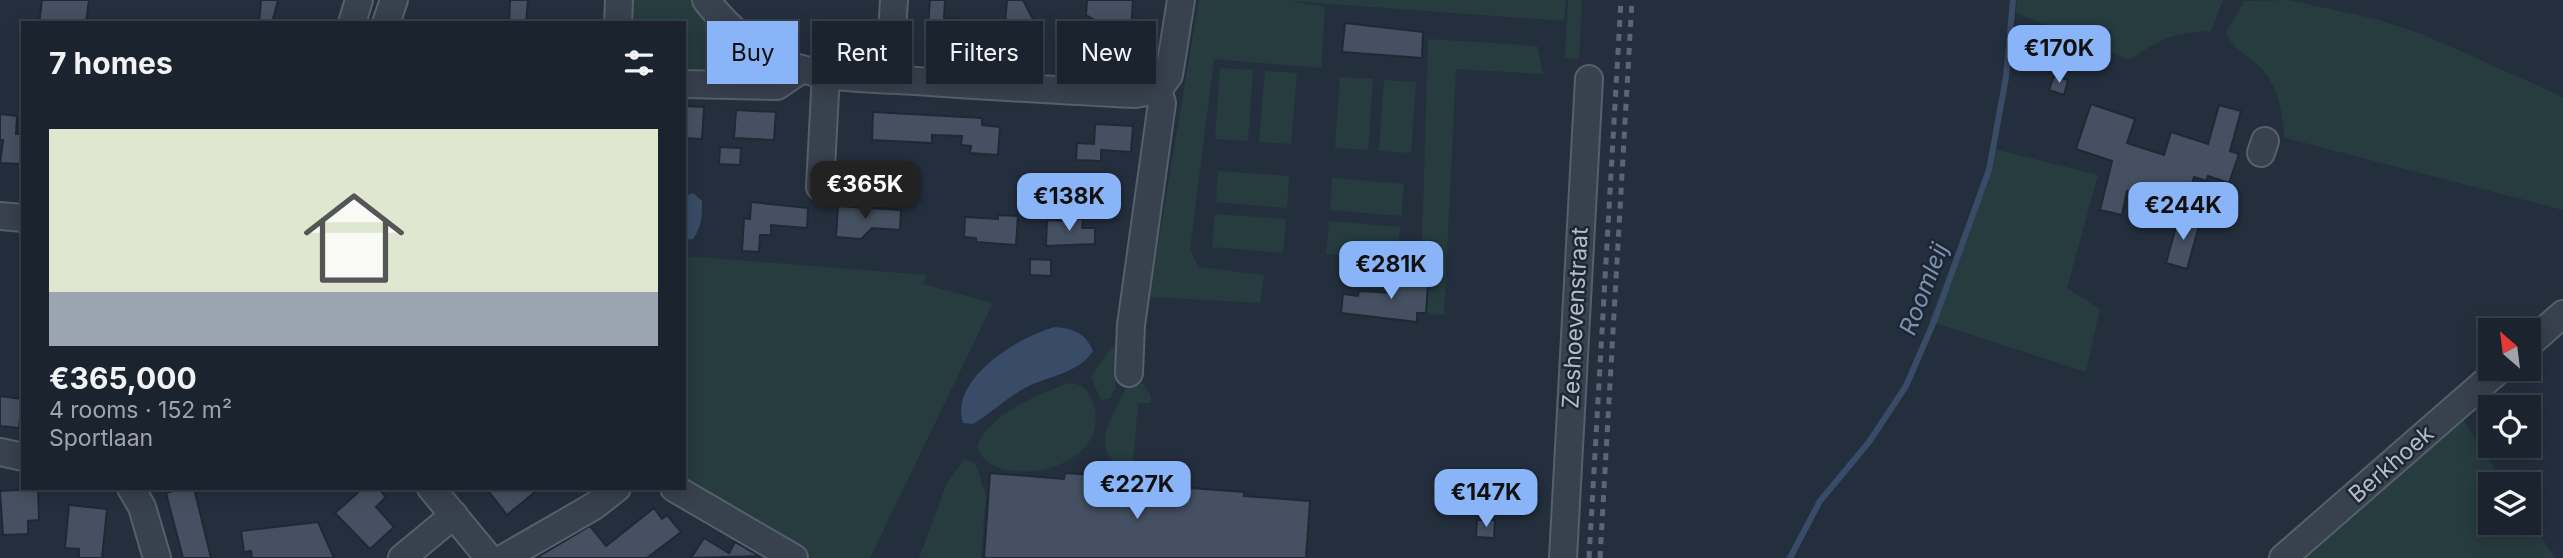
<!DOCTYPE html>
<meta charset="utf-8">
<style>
body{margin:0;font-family:Inter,sans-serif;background:#242b36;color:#f1f3f6;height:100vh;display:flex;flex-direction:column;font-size:26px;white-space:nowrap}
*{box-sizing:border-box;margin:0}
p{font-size:23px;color:#a0a4aa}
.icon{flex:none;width:38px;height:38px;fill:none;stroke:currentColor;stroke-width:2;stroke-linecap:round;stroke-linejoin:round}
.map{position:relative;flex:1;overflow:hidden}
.drawer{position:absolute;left:21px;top:21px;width:665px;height:469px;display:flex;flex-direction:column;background:#1b232e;border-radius:0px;box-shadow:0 4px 18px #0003,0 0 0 2px #39404a}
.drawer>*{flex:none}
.banner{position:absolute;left:707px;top:21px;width:665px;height:63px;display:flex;gap:14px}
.needle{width:46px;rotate:332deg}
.tools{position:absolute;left:2478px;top:318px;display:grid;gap:14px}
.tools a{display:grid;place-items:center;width:63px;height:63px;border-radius:0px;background:#1b232e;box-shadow:0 4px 18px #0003,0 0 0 2px #39404a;font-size:35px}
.price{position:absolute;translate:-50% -60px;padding:0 16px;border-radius:14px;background:#8ab4f8;color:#111;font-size:23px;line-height:46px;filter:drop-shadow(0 2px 4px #0008)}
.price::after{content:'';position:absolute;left:50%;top:42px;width:21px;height:16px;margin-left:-10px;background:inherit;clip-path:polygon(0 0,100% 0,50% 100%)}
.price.active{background:#222;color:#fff}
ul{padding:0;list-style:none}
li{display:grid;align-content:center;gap:14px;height:371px;padding:0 28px}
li+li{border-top:2px solid #39404a}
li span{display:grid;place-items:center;height:217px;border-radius:0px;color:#555}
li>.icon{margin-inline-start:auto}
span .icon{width:126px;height:126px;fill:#fffc;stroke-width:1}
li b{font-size:30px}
h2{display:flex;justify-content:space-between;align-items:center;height:84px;padding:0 28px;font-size:30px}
.chip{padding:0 24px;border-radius:0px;background:#1b232e;box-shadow:0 4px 18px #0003,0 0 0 2px #39404a;font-size:24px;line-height:63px}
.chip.active{background:#8ab4f8;color:#111}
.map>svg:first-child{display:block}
.green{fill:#263c3f}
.water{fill:#394c67}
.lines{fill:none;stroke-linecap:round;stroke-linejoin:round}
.stream{stroke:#394c67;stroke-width:6}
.building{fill:#455162;stroke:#1f2835;stroke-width:2}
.minor-casing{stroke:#565f6c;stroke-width:30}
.minor{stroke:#38414e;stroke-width:26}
.rail{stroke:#5a6575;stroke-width:5;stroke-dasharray:7 7;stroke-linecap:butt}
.labels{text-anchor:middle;stroke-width:5;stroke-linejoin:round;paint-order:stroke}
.street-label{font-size:23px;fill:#b4bcc9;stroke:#1d2633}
.water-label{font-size:24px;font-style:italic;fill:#7c92b1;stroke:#1d2633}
</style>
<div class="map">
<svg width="2563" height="558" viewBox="0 0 2563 558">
<rect width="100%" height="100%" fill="#242f3e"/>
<!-- green -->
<g class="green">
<polygon points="628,0 694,0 776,73 684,74 684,23 626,23"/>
<polygon points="1199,0 1566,0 1564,21 1290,1 1325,7 1321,68 1214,59 1190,249 1198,267 1264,275 1260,303 1149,297"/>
<polygon points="1568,0 1582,0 1579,59 1565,58"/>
<path d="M2017,0H2223L2211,31C2172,33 2162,38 2130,60L2016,13Z"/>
<path d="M2288,0L2376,19L2422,34L2563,97V210L2285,138C2282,113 2279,87 2260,67C2250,56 2230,48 2226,32L2244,1Z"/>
<polygon points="1428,39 1537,46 1543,74 1456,69 1444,315 1420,313"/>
<polygon points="1220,68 1253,70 1248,141 1215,139"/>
<polygon points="1265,71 1297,73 1291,144 1259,142"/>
<polygon points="1340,77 1373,79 1368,150 1335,148"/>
<polygon points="1384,80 1416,82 1411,153 1379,151"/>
<polygon points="1994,149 2098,175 2067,288 2100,309 2086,372 1929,321 1969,223"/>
<polygon points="1218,171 1289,176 1287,208 1216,202"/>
<polygon points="1332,178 1404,184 1401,216 1330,210"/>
<polygon points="1215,214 1286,219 1283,253 1212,247"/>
<polygon points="1329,221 1400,227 1397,260 1326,254"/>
<polygon points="684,256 927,275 923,284 993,303 870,558 811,558 684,485"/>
<polygon points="1118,344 1120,347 1115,389 1110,398 1101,400 1091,377 1110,349"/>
<path d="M1069,383C1084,384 1090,391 1094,406C1112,473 989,493 977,446C989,414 1039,394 1069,383Z"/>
<path d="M1137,383L1143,384L1151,396V403H1138L1132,474C1087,450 1108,425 1126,388Z"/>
<polygon points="2463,420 2506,485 2490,485 2490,523 2529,523 2529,519 2555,558 2297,558"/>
<path d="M964,459C984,463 977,481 986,493L981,558H919L947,483Z"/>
</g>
<!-- water -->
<g class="water">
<path d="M693,193L702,201C702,216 702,226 693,239L685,240L684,196Z"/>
<path d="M1055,327C1075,329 1085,333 1093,351C1078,374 1050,375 1027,387C1007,397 992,413 973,424L963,423C949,378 1020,336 1055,327Z"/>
</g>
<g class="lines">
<!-- stream -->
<polyline class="stream" points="1790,558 1820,501 1869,442 1906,386 1935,319 1989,170 2006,77 2013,0"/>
</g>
<!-- building -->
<g class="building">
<polygon points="42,0 89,0 86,23 39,23"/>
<polygon points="261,0 278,0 272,23 259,23"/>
<polygon points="510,0 528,0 526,23 509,23"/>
<polygon points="930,0 945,0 944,18 962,19 961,40 927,38"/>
<polygon points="1007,0 1023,0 1041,35 1026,38 1004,36"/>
<polygon points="1087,0 1133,0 1131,34 1120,35 1086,15"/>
<polygon points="1073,22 1098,23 1096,55 1071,53"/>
<polygon points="1345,23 1423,32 1422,58 1342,52"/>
<polygon points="2054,76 2068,80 2064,95 2049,90"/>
<polygon points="2091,104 2135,119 2127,143 2164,155 2171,132 2208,144 2219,105 2241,111 2230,151 2239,154 2229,183 2208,176 2206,181 2194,177 2184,209 2127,191 2122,215 2100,210 2112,161 2076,149"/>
<polygon points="684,106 704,107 702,139 684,138"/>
<polygon points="736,110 776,112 774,140 734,138"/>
<polygon points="873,112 982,118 982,125 1000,127 998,155 970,153 971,146 961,145 962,136 932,135 932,143 872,140"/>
<polygon points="0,114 17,116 16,134 22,134 20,164 0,163 3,140 0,140"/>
<polygon points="1095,124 1133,126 1131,152 1101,150 1101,161 1076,160 1077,143 1094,144"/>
<polygon points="720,147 741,148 740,165 719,164"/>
<polygon points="751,202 808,208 807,228 771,225 771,235 760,235 759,252 742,251 744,218 750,219"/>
<polygon points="838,206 901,210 900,230 872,228 861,239 836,237"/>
<polygon points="998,215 1018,216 1016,245 976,242 976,238 964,237 965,217 998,219"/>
<polygon points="2179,216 2200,222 2187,269 2166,263"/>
<polygon points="1068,218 1083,219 1082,228 1095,228 1095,244 1046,246 1047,220 1068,221"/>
<polygon points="1030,259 1051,260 1051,276 1030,275"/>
<polygon points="1393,275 1420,277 1420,282 1428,283 1426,313 1417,313 1417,322 1341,313 1343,294 1358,296 1359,291 1392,293"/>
<polygon points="0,396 22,399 19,428 0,426"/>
<polygon points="990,473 1064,479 1065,473 1110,476 1110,482 1244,492 1244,496 1310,501 1306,558 984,558"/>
<polygon points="184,488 194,488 211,558 183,558 166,493"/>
<polygon points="363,488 378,488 386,497 376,507 394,527 370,549 335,513"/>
<polygon points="486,488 540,488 507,515"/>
<polygon points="38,489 39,520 28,521 28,534 3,535 0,491"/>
<polygon points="69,505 107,509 102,558 79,558 79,549 65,548"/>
<polygon points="654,508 662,519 667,515 681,532 647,558 536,558 590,526 606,546"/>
<polygon points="1477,520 1495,520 1494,538 1476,537"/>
<polygon points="318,522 334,558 252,558 251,551 244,552 241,531"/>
<polygon points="704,538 729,553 735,542 759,556 691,558"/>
</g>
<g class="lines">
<!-- minor casing -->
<g class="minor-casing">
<g id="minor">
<path d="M706,0C723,22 749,47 774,59C817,80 870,78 916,81C989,86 1062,91 1135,94L1158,90L1169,75L1181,0"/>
<polyline points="352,23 359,0"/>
<polyline points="386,23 394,0"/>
<polyline points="618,23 619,0"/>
<polyline points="889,79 894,0"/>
<polyline points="684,84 777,86 802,69"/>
<polyline points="2261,153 2265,141"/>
<polyline points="820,187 826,74"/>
<polyline points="0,216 23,218"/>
<polyline points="2529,344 2563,314"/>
<polyline points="1129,373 1131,325 1162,103 1158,90"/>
<polyline points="0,452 23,457"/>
<polyline points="131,488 142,507 157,558"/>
<polyline points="431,488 489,558"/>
<polyline points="674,488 794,558"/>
<polyline points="402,558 454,515"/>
<polyline points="504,558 594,506 617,488"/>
<polyline points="1563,558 1589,79"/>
<polyline points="2283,558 2500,369"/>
</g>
</g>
<!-- minor -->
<use href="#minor" class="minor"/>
<!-- rail -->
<g class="rail">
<polyline points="1589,558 1621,0"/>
<polyline points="1600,558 1632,0"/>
</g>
</g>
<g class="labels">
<!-- street labels -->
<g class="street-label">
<text transform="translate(1575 318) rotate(-87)" y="8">Zeshoevenstraat</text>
<text transform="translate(2391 464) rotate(-41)" y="8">Berkhoek</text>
</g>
<!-- water labels -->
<g class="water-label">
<text transform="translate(1924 289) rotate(-69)" y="8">Roomleij</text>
</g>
</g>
</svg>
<div class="tools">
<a><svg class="needle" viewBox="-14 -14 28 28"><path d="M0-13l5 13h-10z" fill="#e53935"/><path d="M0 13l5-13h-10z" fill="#a0a4aa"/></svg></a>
<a><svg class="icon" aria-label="locate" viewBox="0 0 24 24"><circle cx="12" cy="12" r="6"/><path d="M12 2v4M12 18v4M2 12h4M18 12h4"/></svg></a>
<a><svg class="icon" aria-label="layers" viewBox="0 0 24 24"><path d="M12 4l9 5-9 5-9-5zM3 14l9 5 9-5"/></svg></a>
</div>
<b class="price" style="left:2059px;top:85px">€170K</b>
<b class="price active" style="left:865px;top:221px">€365K</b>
<b class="price" style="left:1069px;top:233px">€138K</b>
<b class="price" style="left:2183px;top:242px">€244K</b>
<b class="price" style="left:1391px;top:301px">€281K</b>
<b class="price" style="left:1137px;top:521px">€227K</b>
<b class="price" style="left:1486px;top:529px">€147K</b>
<div class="banner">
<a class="chip active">Buy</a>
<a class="chip">Rent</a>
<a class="chip">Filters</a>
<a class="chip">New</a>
</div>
<section class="drawer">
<h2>7 homes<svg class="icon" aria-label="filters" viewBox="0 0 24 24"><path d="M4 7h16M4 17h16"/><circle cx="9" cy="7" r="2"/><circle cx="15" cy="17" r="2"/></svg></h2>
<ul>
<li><span style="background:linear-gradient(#dfe7d0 75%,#9aa5b1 0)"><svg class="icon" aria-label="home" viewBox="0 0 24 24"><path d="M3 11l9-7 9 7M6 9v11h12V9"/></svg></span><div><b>€365,000</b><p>4 rooms · 152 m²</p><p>Sportlaan</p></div></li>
</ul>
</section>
</div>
